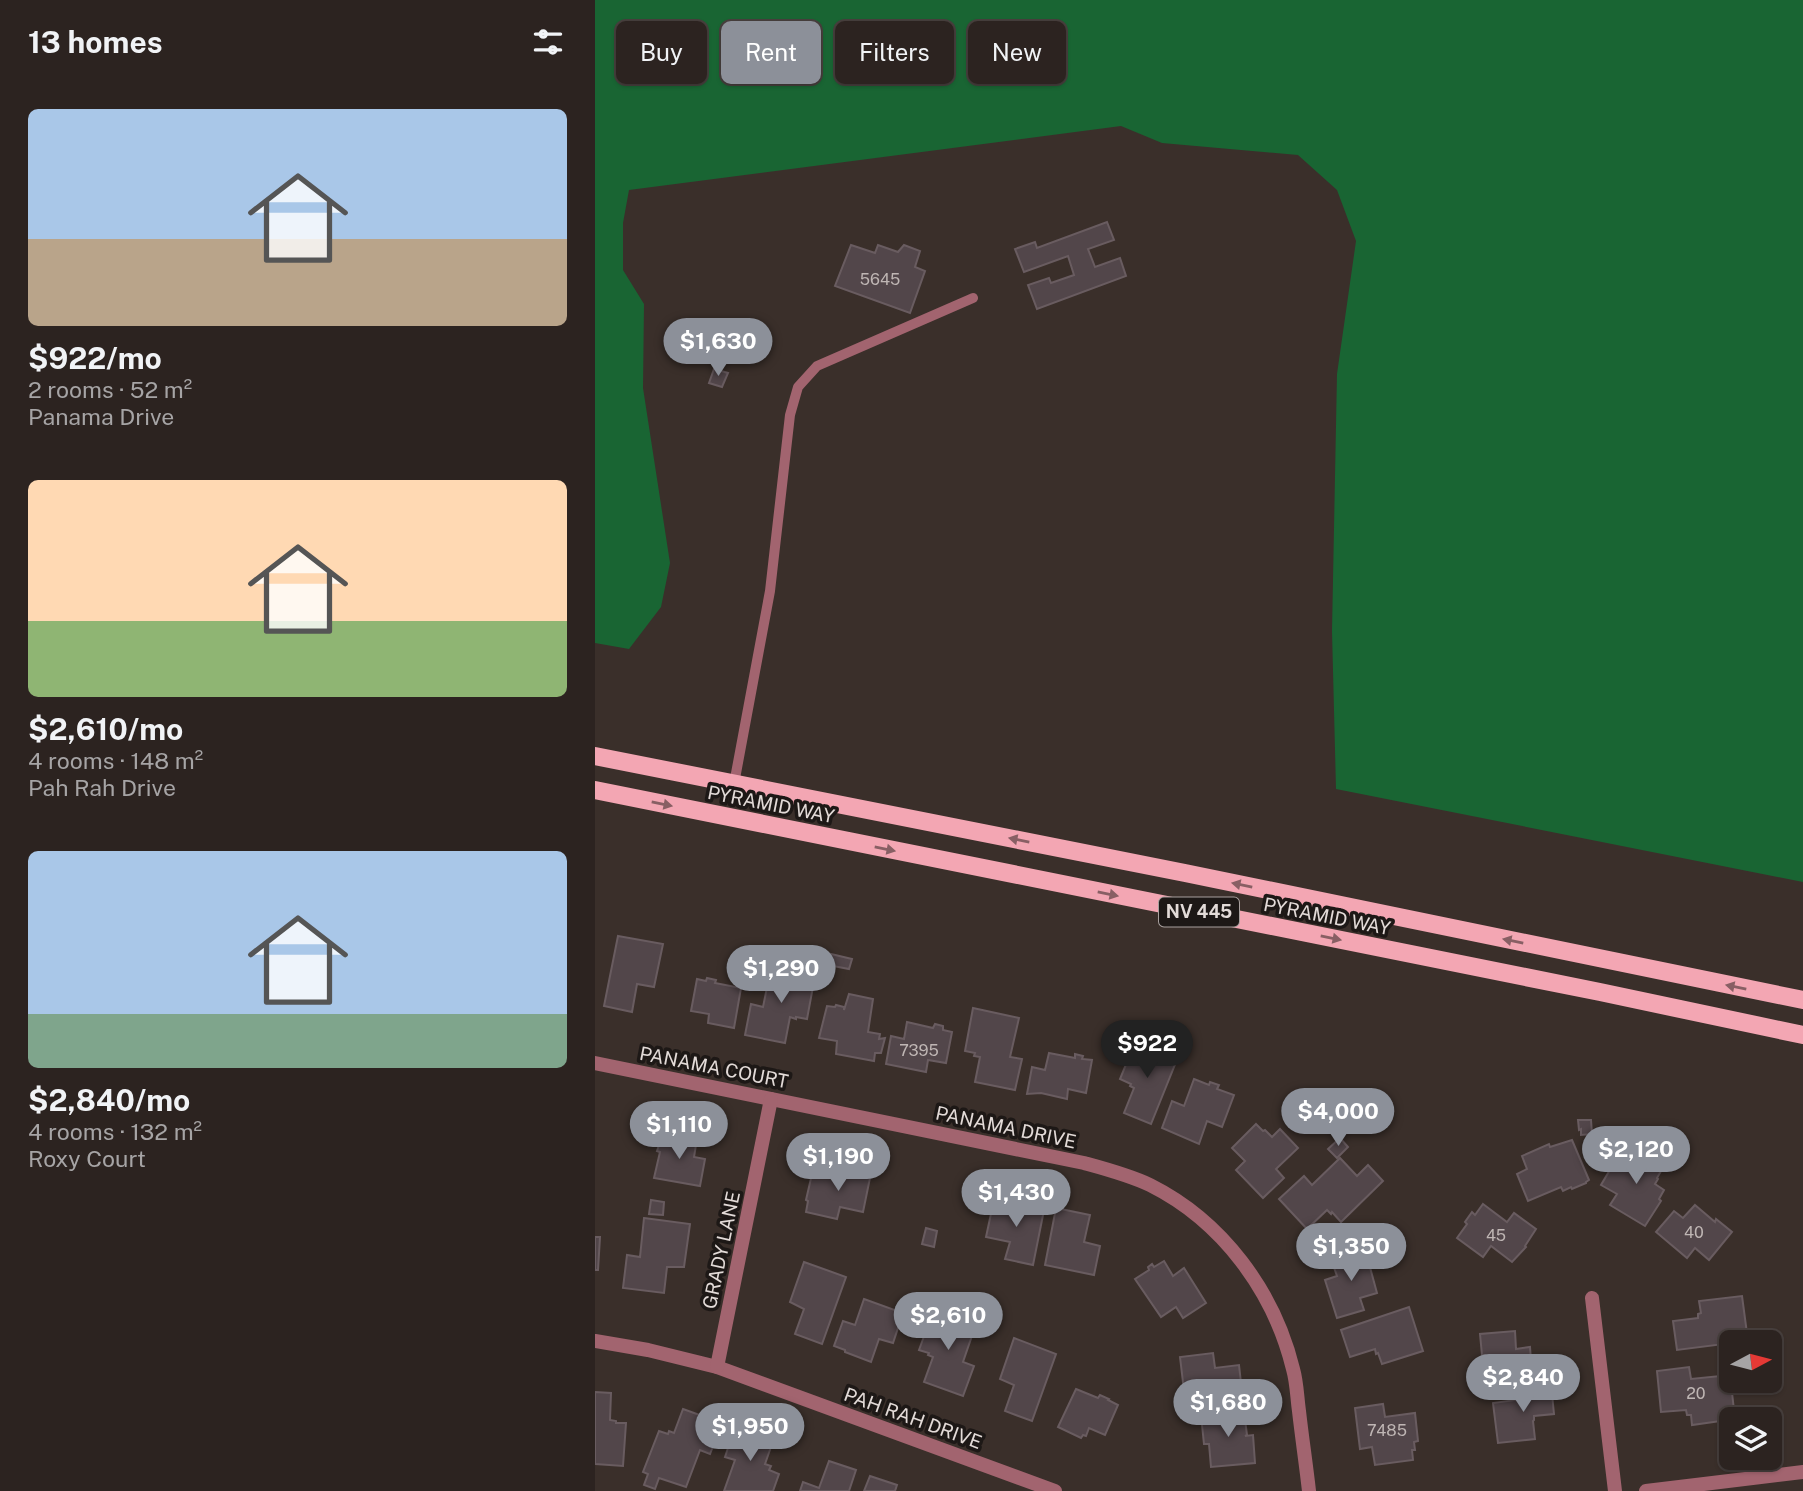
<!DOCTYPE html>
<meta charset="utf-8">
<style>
body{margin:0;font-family:"Public Sans",sans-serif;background:#342b29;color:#f1f3f6;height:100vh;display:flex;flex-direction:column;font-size:26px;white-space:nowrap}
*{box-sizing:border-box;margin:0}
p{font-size:23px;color:#a6a4a5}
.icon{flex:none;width:38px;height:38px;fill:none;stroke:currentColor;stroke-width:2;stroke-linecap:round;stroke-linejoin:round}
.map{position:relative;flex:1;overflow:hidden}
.drawer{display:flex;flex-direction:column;background:#2c2320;width:595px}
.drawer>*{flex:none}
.guide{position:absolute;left:21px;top:21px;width:665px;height:63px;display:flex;gap:14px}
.needle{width:46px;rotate:83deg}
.controls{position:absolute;left:1124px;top:1330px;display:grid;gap:14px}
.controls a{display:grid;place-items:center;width:63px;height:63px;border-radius:10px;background:#2c2320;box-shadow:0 2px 5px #0004,0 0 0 2px #48403e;font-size:35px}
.price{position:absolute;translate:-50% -60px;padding:0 16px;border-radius:24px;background:#8c9099;color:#fff;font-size:23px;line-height:46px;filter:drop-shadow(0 2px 4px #0008)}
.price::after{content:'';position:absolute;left:50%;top:42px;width:21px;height:16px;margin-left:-10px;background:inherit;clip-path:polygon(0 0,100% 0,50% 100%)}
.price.current{background:#222;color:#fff}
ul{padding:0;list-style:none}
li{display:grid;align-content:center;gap:14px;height:371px;padding:0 28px}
li span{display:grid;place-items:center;height:217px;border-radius:10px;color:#555}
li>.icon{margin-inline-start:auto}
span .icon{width:126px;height:126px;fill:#fffc;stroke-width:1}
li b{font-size:30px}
h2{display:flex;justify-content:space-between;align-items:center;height:84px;padding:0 28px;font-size:30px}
.tag{padding:0 24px;border-radius:10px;background:#2c2320;box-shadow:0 2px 5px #0004,0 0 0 2px #48403e;font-size:24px;line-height:63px}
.tag.current{background:#8c9099;color:#fff}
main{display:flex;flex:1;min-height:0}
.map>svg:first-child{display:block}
.green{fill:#196533}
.building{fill:#52464a;stroke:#695c60;stroke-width:2}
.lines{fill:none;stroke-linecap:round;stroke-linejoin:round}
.service{stroke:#a2646f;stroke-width:10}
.minor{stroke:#a2646f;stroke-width:14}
.primary{stroke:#f3a6b3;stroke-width:18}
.oneway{fill:#885f64}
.labels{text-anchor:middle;stroke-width:7;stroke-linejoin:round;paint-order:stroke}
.number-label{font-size:16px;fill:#bfb6b4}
.shield{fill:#1d1816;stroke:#a8a09e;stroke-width:2}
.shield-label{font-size:18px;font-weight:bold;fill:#e3dbd8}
.street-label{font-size:19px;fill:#e3dbd8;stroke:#1d1816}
</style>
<main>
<section class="drawer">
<h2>13 homes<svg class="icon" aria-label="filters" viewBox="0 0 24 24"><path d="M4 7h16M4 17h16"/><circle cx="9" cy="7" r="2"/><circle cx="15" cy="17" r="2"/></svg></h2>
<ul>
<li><span style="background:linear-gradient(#a9c7e8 60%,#b9a48a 0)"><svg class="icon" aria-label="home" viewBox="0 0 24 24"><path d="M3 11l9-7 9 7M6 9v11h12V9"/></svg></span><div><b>$922/mo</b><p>2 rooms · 52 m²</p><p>Panama Drive</p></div></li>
<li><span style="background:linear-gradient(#ffd9b3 65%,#8fb573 0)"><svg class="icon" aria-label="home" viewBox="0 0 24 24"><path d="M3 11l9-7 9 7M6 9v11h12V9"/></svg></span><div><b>$2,610/mo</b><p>4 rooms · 148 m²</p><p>Pah Rah Drive</p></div></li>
<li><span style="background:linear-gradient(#a9c7e8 75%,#7fa58c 0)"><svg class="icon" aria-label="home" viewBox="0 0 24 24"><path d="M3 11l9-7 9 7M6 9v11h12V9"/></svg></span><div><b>$2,840/mo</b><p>4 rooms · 132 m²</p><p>Roxy Court</p></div></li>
</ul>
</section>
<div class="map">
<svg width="1208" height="1491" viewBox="0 0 1208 1491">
<rect width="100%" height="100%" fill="#3a2f2a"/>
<!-- green -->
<polygon class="green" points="0,0 1208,0 1208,882 741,789 737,631 742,374 761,241 742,190 703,155 567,143 526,126 34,190 28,223 28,270 49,304 48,388 75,563 66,607 34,649 0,643"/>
<!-- building -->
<g class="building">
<polygon points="512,222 519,240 493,249 500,267 525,258 531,276 442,309 433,285 454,278 456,283 479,275 473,256 429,272 420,249 440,242 442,248"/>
<polygon points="256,245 280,253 283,245 303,252 309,245 325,251 320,267 330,271 315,313 240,286"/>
<polygon points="119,369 133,373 127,387 114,383"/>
<polygon points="23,936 68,944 59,987 42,984 37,1012 9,1006"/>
<polygon points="236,954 257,959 254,969 233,965"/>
<polygon points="176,968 220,976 212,1019 201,1017 201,1019 195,1017 190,1043 150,1035 156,1004 168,1007"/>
<polygon points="112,978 121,980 120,983 146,988 139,1028 113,1023 114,1014 96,1011 102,979 111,981"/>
<polygon points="254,994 278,999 273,1032 285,1034 284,1039 290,1038 286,1053 280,1053 279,1061 241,1054 242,1041 224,1038 232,1006 240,1007 241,1005 249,1007 249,1010"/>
<polygon points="378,1008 424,1018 415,1057 427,1059 420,1090 380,1082 385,1057 379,1056 380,1053 370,1051"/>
<polygon points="312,1022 338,1028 340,1024 348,1026 348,1030 357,1032 351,1063 333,1060 331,1072 291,1064 296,1036 309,1039"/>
<polygon points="541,1040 583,1057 556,1124 529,1113 539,1088 535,1086 536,1084 525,1079"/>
<polygon points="454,1053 480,1058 480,1054 488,1056 487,1059 497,1060 491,1093 473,1089 472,1099 446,1093 432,1094 437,1067 450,1070"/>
<polygon points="599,1079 614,1085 615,1082 624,1085 622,1089 639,1095 627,1127 612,1121 604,1144 567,1128 577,1101 589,1106"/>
<polygon points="983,1120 996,1120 997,1134 986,1135 986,1129 984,1130"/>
<polygon points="661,1124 668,1131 670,1130 677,1137 685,1129 703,1148 681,1169 689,1178 668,1198 641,1170 650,1161 637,1148"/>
<polygon points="68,1133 102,1139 99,1157 110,1159 105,1186 59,1178 65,1152 62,1151"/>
<polygon points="745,1138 753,1147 742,1158 733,1149"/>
<polygon points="977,1140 994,1180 991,1182 991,1183 977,1189 976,1187 968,1191 966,1187 933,1201 922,1174 932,1169 927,1156 954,1144 955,1147"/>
<polygon points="1050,1151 1070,1164 1062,1178 1063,1179 1060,1184 1069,1190 1064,1199 1066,1201 1050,1226 1015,1205 1022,1194 1006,1185 1025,1153 1042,1164"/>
<polygon points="745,1158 762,1176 773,1165 788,1181 746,1222 737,1212 736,1214 732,1210 712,1229 684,1199 709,1176 717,1185"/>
<polygon points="245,1166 276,1173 268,1212 245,1207 242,1219 211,1212 213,1201 211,1200 217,1174 243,1179"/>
<polygon points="400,1195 421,1200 420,1207 422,1207 422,1206 449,1210 438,1265 410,1259 415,1242 391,1237"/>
<polygon points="56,1200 69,1202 68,1215 54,1214"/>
<polygon points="888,1204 912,1222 919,1213 941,1229 930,1246 931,1247 917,1262 896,1246 888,1257 862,1238 872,1224 870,1222 877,1212 880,1215"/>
<polygon points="1100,1205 1120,1222 1121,1219 1137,1232 1114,1260 1100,1248 1092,1258 1061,1232 1079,1211 1088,1218"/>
<polygon points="461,1208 495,1215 489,1242 505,1246 499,1275 450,1265"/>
<polygon points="49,1218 95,1224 89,1267 72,1267 69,1293 28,1288 32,1255 45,1257"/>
<polygon points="331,1228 342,1231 339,1247 327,1244"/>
<polygon points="0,1237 5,1237 3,1270 0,1270"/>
<polygon points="770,1249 782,1293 765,1298 769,1310 742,1318 730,1280 742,1276 736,1259"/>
<polygon points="569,1261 578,1276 589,1268 611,1303 588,1318 581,1307 566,1317 540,1279 554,1270 553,1267 557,1264 559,1267"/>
<polygon points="209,1262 251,1277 227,1344 200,1334 209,1309 195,1302"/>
<polygon points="1147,1296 1153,1341 1082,1350 1078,1321 1103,1318 1103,1314 1106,1313 1104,1301"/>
<polygon points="269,1299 308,1313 298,1343 284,1339 276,1362 250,1352 250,1350 239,1346 248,1321 260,1325"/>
<polygon points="814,1307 828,1351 787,1364 783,1353 781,1354 780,1349 755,1357 746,1330"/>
<polygon points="339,1309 381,1324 368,1362 379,1366 368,1396 329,1382 338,1357 333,1355 334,1353 324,1350"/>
<polygon points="920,1331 921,1349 935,1347 937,1375 892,1380 890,1355 887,1355 885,1334"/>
<polygon points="419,1338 461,1354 437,1421 410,1411 419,1385 405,1379"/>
<polygon points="618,1353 620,1368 644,1365 647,1392 590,1399 585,1357"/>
<polygon points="1094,1367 1096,1379 1135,1375 1140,1419 1097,1425 1096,1415 1092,1415 1091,1410 1066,1412 1062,1371"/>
<polygon points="956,1384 959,1414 939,1416 939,1420 938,1421 940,1439 903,1443 898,1403 928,1399 927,1387"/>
<polygon points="481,1389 503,1398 505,1395 514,1399 513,1400 523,1405 510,1435 494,1428 491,1436 488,1435 486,1438 463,1427"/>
<polygon points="0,1392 16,1393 15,1420 21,1421 21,1423 31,1423 28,1466 0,1464"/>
<polygon points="788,1404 790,1417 820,1413 823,1441 819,1442 820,1450 817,1450 818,1460 780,1465 777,1447 765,1449 760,1408"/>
<polygon points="88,1409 127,1423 115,1454 105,1450 91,1487 64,1478 60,1489 49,1485 53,1474 48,1472 64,1431 73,1434 74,1431 79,1433"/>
<polygon points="649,1412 652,1435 650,1436 658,1435 660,1463 616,1467 614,1444 609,1444 606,1415"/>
<polygon points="140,1427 178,1441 170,1464 176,1466 174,1470 184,1474 178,1491 129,1491 140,1460 130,1457"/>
<polygon points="234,1461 261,1470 254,1491 205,1491 208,1482 224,1488"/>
<polygon points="275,1476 302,1485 300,1491 269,1491"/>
</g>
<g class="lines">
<!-- service -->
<polyline class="service" points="139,784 175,591 195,415 203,387 222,366 378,298"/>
<!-- minor -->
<g class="minor">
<path d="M0,1063L489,1163C511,1169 534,1175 555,1185C627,1221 679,1291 698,1369C702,1383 702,1397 704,1411C707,1438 711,1464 714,1491"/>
<polyline points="997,1298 1020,1491"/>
<polyline points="0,1341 53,1350 122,1367 460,1491"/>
<polyline points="122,1367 176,1099"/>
<polyline points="1051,1491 1208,1472"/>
</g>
<!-- primary -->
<g class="primary">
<polyline points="0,756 590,873 1208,1000"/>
<polyline points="0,790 1005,992 1208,1035"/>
</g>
</g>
<!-- one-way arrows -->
<defs><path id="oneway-solid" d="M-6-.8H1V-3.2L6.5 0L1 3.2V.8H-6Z" transform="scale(1.75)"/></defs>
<g class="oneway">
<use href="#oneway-solid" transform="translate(67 804) rotate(11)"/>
<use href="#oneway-solid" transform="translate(424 840) rotate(-169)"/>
<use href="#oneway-solid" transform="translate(290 849) rotate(11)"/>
<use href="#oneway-solid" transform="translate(647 885) rotate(-168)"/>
<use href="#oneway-solid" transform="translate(513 894) rotate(11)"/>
<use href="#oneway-solid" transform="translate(736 938) rotate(11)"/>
<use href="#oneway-solid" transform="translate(918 941) rotate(-168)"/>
<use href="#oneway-solid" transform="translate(1141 987) rotate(-169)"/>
</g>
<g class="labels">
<!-- number labels -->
<g class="number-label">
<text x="285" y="285">5645</text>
<text x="324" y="1056">7395</text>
<text x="1099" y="1238">40</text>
<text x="901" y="1241">45</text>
<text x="1101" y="1399">20</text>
<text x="792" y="1436">7485</text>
</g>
<!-- shield labels -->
<rect class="shield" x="564" y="897.5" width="80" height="29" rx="5"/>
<g class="shield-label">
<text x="604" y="918">NV 445</text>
</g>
<!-- street labels -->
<g class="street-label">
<text transform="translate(176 804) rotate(11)" y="7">PYRAMID WAY</text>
<text transform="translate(732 916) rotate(11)" y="7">PYRAMID WAY</text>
<text transform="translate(119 1067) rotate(11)" y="7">PANAMA COURT</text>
<text transform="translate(411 1127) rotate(12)" y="7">PANAMA DRIVE</text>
<text transform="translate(126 1250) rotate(-78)" y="7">GRADY LANE</text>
<text transform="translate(318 1418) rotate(20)" y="7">PAH RAH DRIVE</text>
</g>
</g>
</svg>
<div class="controls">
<a><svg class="needle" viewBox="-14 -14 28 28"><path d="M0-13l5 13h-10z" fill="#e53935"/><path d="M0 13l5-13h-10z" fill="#a6a4a5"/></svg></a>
<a><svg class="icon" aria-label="layers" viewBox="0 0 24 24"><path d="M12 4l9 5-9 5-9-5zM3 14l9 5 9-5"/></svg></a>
</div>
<b class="price" style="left:123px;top:378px">$1,630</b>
<b class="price" style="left:186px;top:1005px">$1,290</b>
<b class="price current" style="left:552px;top:1080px">$922</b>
<b class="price" style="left:743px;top:1148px">$4,000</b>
<b class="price" style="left:84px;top:1161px">$1,110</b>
<b class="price" style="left:1041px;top:1186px">$2,120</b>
<b class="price" style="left:243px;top:1193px">$1,190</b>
<b class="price" style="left:421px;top:1229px">$1,430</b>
<b class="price" style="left:756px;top:1283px">$1,350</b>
<b class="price" style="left:353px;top:1352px">$2,610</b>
<b class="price" style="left:928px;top:1414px">$2,840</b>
<b class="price" style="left:633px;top:1439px">$1,680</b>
<b class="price" style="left:155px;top:1463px">$1,950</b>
<div class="guide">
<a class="tag">Buy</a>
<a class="tag current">Rent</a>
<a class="tag">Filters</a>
<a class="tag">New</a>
</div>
</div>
</main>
